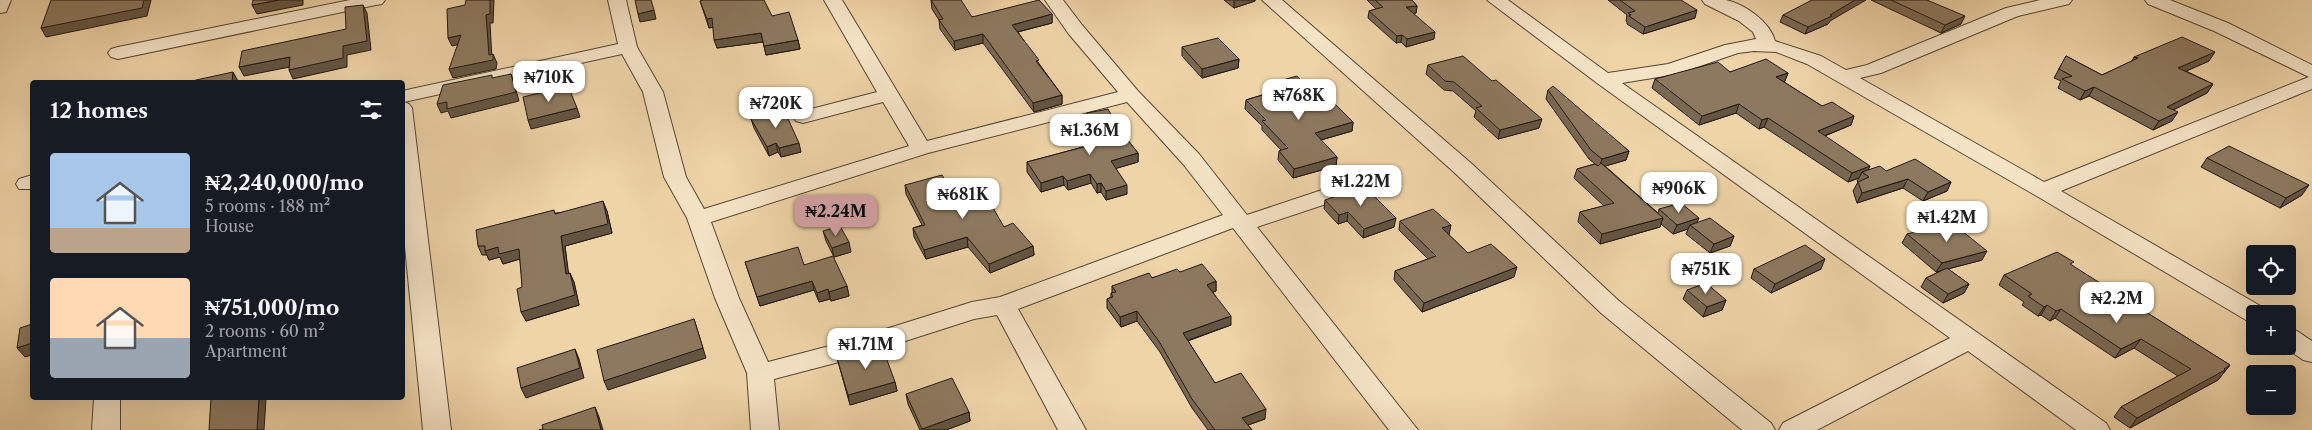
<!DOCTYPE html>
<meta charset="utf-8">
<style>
body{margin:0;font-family:"Libre Caslon Text",serif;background:#20242c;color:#f1f3f6;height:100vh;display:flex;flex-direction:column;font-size:19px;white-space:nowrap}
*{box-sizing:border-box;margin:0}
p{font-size:16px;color:#9ea1a6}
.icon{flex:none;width:28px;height:28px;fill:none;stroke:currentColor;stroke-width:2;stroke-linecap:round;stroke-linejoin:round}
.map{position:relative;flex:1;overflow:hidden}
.drawer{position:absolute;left:30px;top:80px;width:375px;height:320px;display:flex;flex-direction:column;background:#171b24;border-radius:5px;box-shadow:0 5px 20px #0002}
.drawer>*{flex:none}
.fabs{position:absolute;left:2246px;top:245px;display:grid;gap:10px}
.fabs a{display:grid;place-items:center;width:50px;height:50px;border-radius:5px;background:#171b24;box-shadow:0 5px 20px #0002;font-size:25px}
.price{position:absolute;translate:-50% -42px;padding:0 11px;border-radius:10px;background:#fff;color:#222;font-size:16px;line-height:32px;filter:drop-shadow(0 1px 2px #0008)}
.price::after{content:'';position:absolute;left:50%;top:30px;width:15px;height:11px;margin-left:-8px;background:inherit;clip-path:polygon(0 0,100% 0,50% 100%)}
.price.active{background:#c59692;color:#111}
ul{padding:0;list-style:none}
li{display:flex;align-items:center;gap:15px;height:125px;padding:0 20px}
li span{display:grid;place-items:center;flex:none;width:140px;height:100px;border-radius:5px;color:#555}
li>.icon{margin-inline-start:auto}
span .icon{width:60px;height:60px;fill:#fffc;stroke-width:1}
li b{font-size:21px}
h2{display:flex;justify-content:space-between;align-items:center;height:60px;padding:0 20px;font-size:21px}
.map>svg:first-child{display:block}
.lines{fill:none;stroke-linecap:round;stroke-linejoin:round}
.minor-casing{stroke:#554635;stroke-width:2}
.minor{fill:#f5e3c6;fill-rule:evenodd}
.wall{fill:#796852;stroke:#22170f}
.shaded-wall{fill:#635542;stroke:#22170f}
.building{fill:#8d795f;stroke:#22170f}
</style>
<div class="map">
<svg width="2312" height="430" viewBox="0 0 2312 430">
<rect width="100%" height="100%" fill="#efd4a8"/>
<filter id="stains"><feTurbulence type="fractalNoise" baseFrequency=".004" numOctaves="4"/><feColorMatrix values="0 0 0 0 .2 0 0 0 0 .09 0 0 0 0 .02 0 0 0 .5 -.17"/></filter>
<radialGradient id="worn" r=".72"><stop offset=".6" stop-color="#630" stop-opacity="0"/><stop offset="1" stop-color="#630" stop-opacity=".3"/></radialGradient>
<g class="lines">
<!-- minor casing -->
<g class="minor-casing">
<g id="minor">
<polygon points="0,0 11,0 6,12 0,13"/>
<polygon points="350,0 385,0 382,4 376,5 118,59 111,57 108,53 111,49 118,47"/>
<path d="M608,0H626L637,47L663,92L686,177L704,209L909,146L883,102L803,123L796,121L793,117L796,113L877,92L824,0H842L927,141L1118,92L1068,33L1045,0H1063L1082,25L1138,91L1199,154L1247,215L1331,187L1339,185L1347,187L1350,192L1347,197L1257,227L1418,430H1389L1233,228L1018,309L1086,430H1058L997,315L974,319L843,361L774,379L779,430H751L747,373L715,298L687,218L664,177L643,92L622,54L404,102L409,104L412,108L451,430H423L402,216V91L618,44ZM1127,102L1183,164L1223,215L1000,297L972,302L841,343L768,362L739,298L711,222L928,153Z"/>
<polygon points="1262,0 1282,0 1472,164 1619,301 1771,423 1775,430 1742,430 1601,313 1456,174"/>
<path d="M1487,0H1508L1608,73L1668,64L1725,45L1756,39L1753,32L1739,21L1705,4L1702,0C1709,0 1718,0 1726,0C1744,4 1770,21 1775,41L1821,56L1846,70L1867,65L2006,8L2040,0H2072L2069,4L2018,16L1881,73L1860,78L2044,182L2309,77L2214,31L2148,4L2145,0H2170L2228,23L2312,65V89L2061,191L2264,308L2267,314H2255V323L2246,320L2035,195L1807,64L1776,52L1754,51L1738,53L1677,74L1622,83L2106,423L2110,430H2076L1968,351L1817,430H1779L1783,423L1950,338L1597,83Z"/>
<polygon points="32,175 32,189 19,189 16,184 19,179"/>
<polygon points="2288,328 2297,331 2312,341 2312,362 2303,360 2283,346 2288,346"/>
<polygon points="94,398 120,398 120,430 92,430"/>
</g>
</g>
<!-- minor -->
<use href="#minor" class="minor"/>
</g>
<!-- wall -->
<g class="wall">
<polygon points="931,0 972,17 1052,14 1052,23 1018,32 1040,65 1062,95 1062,104 1034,112 983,43 955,50 940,29 939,20 932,9"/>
<polygon points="1224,0 1255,0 1255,1 1234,8"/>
<polygon points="1367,0 1412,0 1417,6 1416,13 1413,13 1434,39 1406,47 1401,42 1396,43 1368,18 1369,11 1376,9"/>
<polygon points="1608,0 1681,0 1695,18 1643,34 1627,24 1627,22 1626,21 1627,15"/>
<polygon points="1871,0 1927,0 1961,24 1941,33"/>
<polygon points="700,1 772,16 798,40 800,49 766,55 763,42 717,48 713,27 709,28"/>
<polygon points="1783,15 1830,21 1828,24 1805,34 1780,22"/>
<polygon points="1182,47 1239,59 1238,68 1202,78 1182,56"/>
<polygon points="2066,56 2102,75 2132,61 2134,57 2209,61 2186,71 2213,84 2207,93 2173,110 2172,121 2153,130 2089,96 2080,100 2058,88 2061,81 2054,78"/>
<polygon points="1428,65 1539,128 1498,139 1474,117 1476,111 1453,91 1444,90 1426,74"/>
<polygon points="1730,72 1788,73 1784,82 1822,106 1854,116 1851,125 1825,136 1868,170 1886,171 1951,182 1947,191 1923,201 1903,188 1857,203 1853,191 1858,182 1857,181 1859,178 1848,182 1764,127 1759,129 1736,113 1699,125 1652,88 1655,79"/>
<polygon points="1272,83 1322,101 1353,122 1352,131 1321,140 1337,157 1336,166 1293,178 1278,160 1279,151 1281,150 1262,130 1262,126 1245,109 1246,100 1272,92"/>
<polygon points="1548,90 1629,151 1626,160 1605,166 1658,213 1659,209 1697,222 1734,236 1730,246 1710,253 1686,234 1688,229 1673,234 1661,224 1660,227 1600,244 1578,222 1580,212 1604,206 1574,178 1577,169 1595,164 1589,159 1546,99"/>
<polygon points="1087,113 1119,129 1138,153 1138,162 1116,168 1127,194 1106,200 1101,192 1097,193 1091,183 1068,190 1064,185 1041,192 1027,172 1027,162 1098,143 1087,122"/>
<polygon points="751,119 801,152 781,157 778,152 769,156 754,128"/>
<polygon points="2207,158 2302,195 2280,208 2201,167"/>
<polygon points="905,185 952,192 1033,246 1034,255 990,273 968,247 926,259 914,237 913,228 922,225 906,194"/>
<polygon points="1325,200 1394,227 1363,238 1347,221 1338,224 1324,209"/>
<polygon points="607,211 612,233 565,246 568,273 574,282 579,305 526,321 520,259 503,264 500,257 489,260 487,255 482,255 478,246 555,213"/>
<polygon points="1400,221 1449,235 1468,253 1514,277 1422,312 1394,280 1395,271 1428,259 1399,230"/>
<polygon points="823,231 851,252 834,257 826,241"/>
<polygon points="1907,234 1982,260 1948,269 1969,284 1964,293 1943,303 1921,287 1926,278 1941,271 1936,272 1902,243"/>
<polygon points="745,262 804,265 847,286 849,296 831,301 830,299 819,302 814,290 760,306"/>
<polygon points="2072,266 2230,365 2218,380 2130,428 2114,417 2121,407 2178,376 2134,348 2115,358 2055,318 2050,321 2041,315 2038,316 2022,305 2024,302 1999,285 2004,275"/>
<polygon points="1754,269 1821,269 1771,293 1751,278"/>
<polygon points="1180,272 1216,281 1216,291 1213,292 1231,325 1188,341 1215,383 1265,419 1248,425 1252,430 1208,430 1192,408 1160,352 1137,321 1121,327 1107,308 1107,299 1111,297 1111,293 1112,293 1112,286"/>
<polygon points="1687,290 1726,300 1722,310 1703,317 1683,299"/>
<polygon points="837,358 895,382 897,391 850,405"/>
<polygon points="906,394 969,412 970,421 946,430 920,430 908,404"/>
</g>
<!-- shaded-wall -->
<g class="shaded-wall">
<polygon points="144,0 151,0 147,16 46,37 41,28"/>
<polygon points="279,0 303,0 303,5 257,14 252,5"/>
<polygon points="490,0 494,0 493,23 490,23 492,60 493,54 497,63 496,69 453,78 449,69 486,15"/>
<polygon points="1234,0 1255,0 1255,1 1234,8"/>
<polygon points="1855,0 1866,0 1830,21 1828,24 1805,34 1808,27"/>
<polygon points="363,5 367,13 371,50 347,55 347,67 293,79 289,70 343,46"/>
<polygon points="1417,6 1416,13 1405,15 1406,7"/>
<polygon points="654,10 656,19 640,22 638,14"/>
<polygon points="1697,10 1695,18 1643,34 1645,27"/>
<polygon points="1052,14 1052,23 1013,33 1012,25"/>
<polygon points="1965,16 1961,24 1941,33 1945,25"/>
<polygon points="712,18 715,27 709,28 707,19"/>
<polygon points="1435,32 1434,39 1406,47 1407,39"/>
<polygon points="761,33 763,42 717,48 714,40"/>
<polygon points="983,34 983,43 955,50 954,41"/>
<polygon points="461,35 465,43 452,46 448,38"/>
<polygon points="1402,35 1401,42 1396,43 1397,36"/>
<polygon points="798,40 800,49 766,55 764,46"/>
<polygon points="2215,52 2209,61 2173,77 2178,68"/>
<polygon points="290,57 295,66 244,76 239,67"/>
<polygon points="1239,59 1238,68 1202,78 1202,69"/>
<polygon points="233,72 238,81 238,82 232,82"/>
<polygon points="1788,73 1785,81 1773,85 1776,77"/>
<polygon points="511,74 514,83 519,101 451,118 448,111 441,113 437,104"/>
<polygon points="2213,84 2207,93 2161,116 2167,107"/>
<polygon points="2094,87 2089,96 2080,100 2085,91"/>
<polygon points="1062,95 1062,104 1034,112 1033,103"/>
<polygon points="1739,104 1736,113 1699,125 1702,116"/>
<polygon points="577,108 580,117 531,129 528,120"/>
<polygon points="2178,112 2172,121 2153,130 2159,121"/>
<polygon points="1854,116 1851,125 1814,140 1818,131"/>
<polygon points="1768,118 1764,127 1759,129 1762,120"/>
<polygon points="1542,119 1539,128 1498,139 1500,130"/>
<polygon points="1353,122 1352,131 1314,142 1315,133"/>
<polygon points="776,143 778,152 769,156 767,147"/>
<polygon points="799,143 801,152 781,157 779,148"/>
<polygon points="1629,151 1626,160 1599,168 1602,159"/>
<polygon points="1138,153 1138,162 1111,170 1111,161"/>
<polygon points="1337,157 1336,166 1293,178 1294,169"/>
<polygon points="1870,166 1866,175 1862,172 1859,178 1848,182 1852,173"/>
<polygon points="1090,174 1091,183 1068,190 1067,181"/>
<polygon points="1063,176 1064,185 1041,192 1041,183"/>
<polygon points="1908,179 1903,188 1857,203 1862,193"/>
<polygon points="1951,182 1947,191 1923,201 1928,192"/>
<polygon points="1101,183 1101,192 1097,193 1097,184"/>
<polygon points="1127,185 1127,194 1106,200 1106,191"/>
<polygon points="2309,185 2302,195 2280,208 2286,198"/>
<polygon points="603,201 607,211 612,233 565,246 570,284 566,274 561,236"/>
<polygon points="1348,212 1347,221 1338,224 1339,215"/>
<polygon points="1396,218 1394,227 1363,238 1364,229"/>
<polygon points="1663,218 1660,227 1600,244 1602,234"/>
<polygon points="1699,218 1695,227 1690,225 1688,229 1673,234 1677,225"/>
<polygon points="1451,225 1449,235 1442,228"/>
<polygon points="1734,236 1730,246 1710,253 1714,244"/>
<polygon points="967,237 968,247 926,259 924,250"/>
<polygon points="849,242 851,252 834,257 832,248"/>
<polygon points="1033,246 1034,255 990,273 989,264"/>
<polygon points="498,247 519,249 523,258 503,264 500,257 489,260 485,251"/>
<polygon points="1987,251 1982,260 1936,272 1942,263"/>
<polygon points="1825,259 1821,269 1771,293 1775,284"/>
<polygon points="1517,267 1514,277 1422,312 1424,303"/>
<polygon points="570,273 574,282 579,305 526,321 521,312"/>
<polygon points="812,281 814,290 760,306 757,297"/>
<polygon points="1216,281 1216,291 1207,294 1207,285"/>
<polygon points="1969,284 1964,293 1943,303 1948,294"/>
<polygon points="847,286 849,296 831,301 829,292"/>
<polygon points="828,289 830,299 819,302 817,293"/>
<polygon points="1726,300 1722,310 1703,317 1707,307"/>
<polygon points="2047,305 2041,315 2038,316 2044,307"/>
<polygon points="2061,309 2055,318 2050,321 2056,311"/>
<polygon points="1137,311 1137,321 1121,327 1120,317"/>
<polygon points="1231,316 1231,325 1183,342 1183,333"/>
<polygon points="694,319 706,358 608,390 604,381"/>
<polygon points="2141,339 2134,348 2115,358 2121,349"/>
<polygon points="32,343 32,355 25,357 17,348"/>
<polygon points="575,349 579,359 584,378 526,398 521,388"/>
<polygon points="2230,365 2218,380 2130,428 2137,418"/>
<polygon points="895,382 897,391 850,405 848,395"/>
<polygon points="259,398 266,398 264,430 257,430"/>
<polygon points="595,407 599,417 603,430 601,430"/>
<polygon points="1266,409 1265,419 1242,427 1242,418"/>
<polygon points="969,412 970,421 946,430 922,430 922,429"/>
</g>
<!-- building -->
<g class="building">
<polygon points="51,0 144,0 142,8 41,28"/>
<polygon points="253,0 279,0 252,5"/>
<polygon points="466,0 490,0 490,14 486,15 489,55 493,54 493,60 449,69 461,35 448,38 447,9 465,5"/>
<polygon points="635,0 651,0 654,10 638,14"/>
<polygon points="703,0 764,0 772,16 789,12 798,40 764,46 761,33 714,40 712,18 707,19 700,1"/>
<polygon points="931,0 961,0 972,17 1039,0 1052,14 1012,25 1039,60 1036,61 1062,95 1033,103 983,34 954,41 939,20 943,19"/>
<polygon points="1375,0 1412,0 1417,6 1406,7 1435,32 1407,39 1402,35 1397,36 1369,11 1383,7"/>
<polygon points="1620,0 1681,0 1697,10 1645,27 1629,16 1631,15 1628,13 1635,11"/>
<polygon points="1812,0 1855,0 1830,15 1832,16 1808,27 1783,15"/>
<polygon points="1891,0 1927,0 1965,16 1945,25"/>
<polygon points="363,5 367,41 343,46 343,58 289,70 290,57 239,67 242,51 346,29 345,7"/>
<polygon points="2182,37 2215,52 2178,68 2213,84 2167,107 2178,112 2159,121 2094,87 2085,91 2062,79 2072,76 2059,69 2066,56 2102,75 2138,58 2134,57"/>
<polygon points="1218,38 1239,59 1202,69 1182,47"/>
<polygon points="1463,56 1492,81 1496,80 1542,119 1500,130 1476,108 1482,106 1454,82 1445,81 1428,65"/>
<polygon points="1766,59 1788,73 1776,77 1822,106 1832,102 1854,116 1818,131 1870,166 1852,173 1768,118 1762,120 1739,104 1702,116 1655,79 1718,62 1730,72"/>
<polygon points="233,72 232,82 187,82"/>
<polygon points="511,74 516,92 447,109 447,102 437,104 443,85 492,75 492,78"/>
<polygon points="1297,76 1322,101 1330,99 1353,122 1315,133 1337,157 1294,169 1279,151 1288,148 1262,121 1266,120 1246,100 1279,90 1272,83"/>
<polygon points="568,86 577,108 528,120 523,97"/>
<polygon points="1553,86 1629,151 1602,159 1591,150 1548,90"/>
<polygon points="783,108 799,143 779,148 776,143 767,147 751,119"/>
<polygon points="1108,109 1119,129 1138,153 1111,161 1127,185 1106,191 1101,183 1097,184 1090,174 1067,181 1063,176 1041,183 1027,162 1102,142 1087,113"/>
<polygon points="2229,146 2309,185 2286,198 2207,158"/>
<polygon points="1915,159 1951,182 1928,192 1908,179 1862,193 1858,182 1869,177 1862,172 1880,166 1886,171"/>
<polygon points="1601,163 1663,218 1602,234 1580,212 1614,203 1577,169 1595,164 1598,166"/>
<polygon points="942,175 952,192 980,185 1004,227 1013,223 1033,246 989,264 967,237 924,250 913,228 925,225 905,185"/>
<polygon points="1364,186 1396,218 1364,229 1348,212 1339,215 1325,200"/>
<polygon points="603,201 608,224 561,236 566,274 570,273 575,295 521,312 517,289 522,287 519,249 499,254 498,247 485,251 485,246 478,246 476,230 554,210 555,214"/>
<polygon points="1681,203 1699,218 1677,225 1659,209"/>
<polygon points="1433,209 1451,225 1442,228 1468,253 1491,244 1517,267 1424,303 1395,271 1436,256 1400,221"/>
<polygon points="1710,218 1734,236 1714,244 1690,225"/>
<polygon points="1952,223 1987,251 1942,263 1907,234"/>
<polygon points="840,226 849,242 832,248 823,231"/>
<polygon points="1805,245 1825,259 1775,284 1754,269"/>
<polygon points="798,247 804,265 833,256 847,286 829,292 828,289 817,293 812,281 757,297 745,262"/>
<polygon points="2057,252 2074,262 2070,264 2230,365 2224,369 2225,370 2137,418 2121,407 2191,369 2141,339 2121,349 2061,309 2056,311 2047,305 2044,307 2028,296 2032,294 2004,275"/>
<polygon points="1202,264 1216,281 1207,285 1231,316 1183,333 1215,383 1241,373 1266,409 1242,418 1252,430 1215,430 1192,399 1160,343 1137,311 1120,317 1107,299 1113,297 1111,293 1116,292 1112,286 1149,273 1152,278 1177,269 1180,272"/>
<polygon points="1947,268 1969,284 1948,294 1926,278"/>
<polygon points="1706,283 1726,300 1707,307 1687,290"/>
<polygon points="694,319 703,348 604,381 597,350"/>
<polygon points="32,324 32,343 17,348 20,328"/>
<polygon points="882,346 895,382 848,395 837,358"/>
<polygon points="575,349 580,368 521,388 517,368"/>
<polygon points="952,378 969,412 922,429 906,394"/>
<polygon points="211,398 259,398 257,430 209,430"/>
<polygon points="595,407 601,430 539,430 543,429 542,425"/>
</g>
<rect width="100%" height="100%" filter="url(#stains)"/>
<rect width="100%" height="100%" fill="url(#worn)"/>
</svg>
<div class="fabs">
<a><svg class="icon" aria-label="locate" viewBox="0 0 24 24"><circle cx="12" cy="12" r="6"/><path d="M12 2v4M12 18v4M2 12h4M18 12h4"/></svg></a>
<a>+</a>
<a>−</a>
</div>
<b class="price" style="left:549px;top:103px">₦710K</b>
<b class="price" style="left:1299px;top:121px">₦768K</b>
<b class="price" style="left:776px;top:129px">₦720K</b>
<b class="price" style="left:1090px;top:156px">₦1.36M</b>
<b class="price" style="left:1361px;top:207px">₦1.22M</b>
<b class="price" style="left:1679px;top:214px">₦906K</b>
<b class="price" style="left:963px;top:220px">₦681K</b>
<b class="price active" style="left:836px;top:237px">₦2.24M</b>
<b class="price" style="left:1947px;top:243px">₦1.42M</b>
<b class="price" style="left:1706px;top:295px">₦751K</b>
<b class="price" style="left:2117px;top:324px">₦2.2M</b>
<b class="price" style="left:866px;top:370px">₦1.71M</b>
<section class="drawer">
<h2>12 homes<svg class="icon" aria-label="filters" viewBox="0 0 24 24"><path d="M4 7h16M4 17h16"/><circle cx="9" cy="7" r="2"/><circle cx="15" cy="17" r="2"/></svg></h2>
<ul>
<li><span style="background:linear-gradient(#a9c7e8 75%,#b9a48a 0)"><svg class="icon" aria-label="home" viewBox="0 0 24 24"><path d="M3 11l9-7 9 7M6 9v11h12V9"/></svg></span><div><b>₦2,240,000/mo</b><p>5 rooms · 188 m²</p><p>House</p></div></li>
<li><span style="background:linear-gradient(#ffd9b3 60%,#9aa5b1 0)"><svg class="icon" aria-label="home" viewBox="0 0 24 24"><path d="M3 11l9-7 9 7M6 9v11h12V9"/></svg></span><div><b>₦751,000/mo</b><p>2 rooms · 60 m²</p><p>Apartment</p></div></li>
</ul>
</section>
</div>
